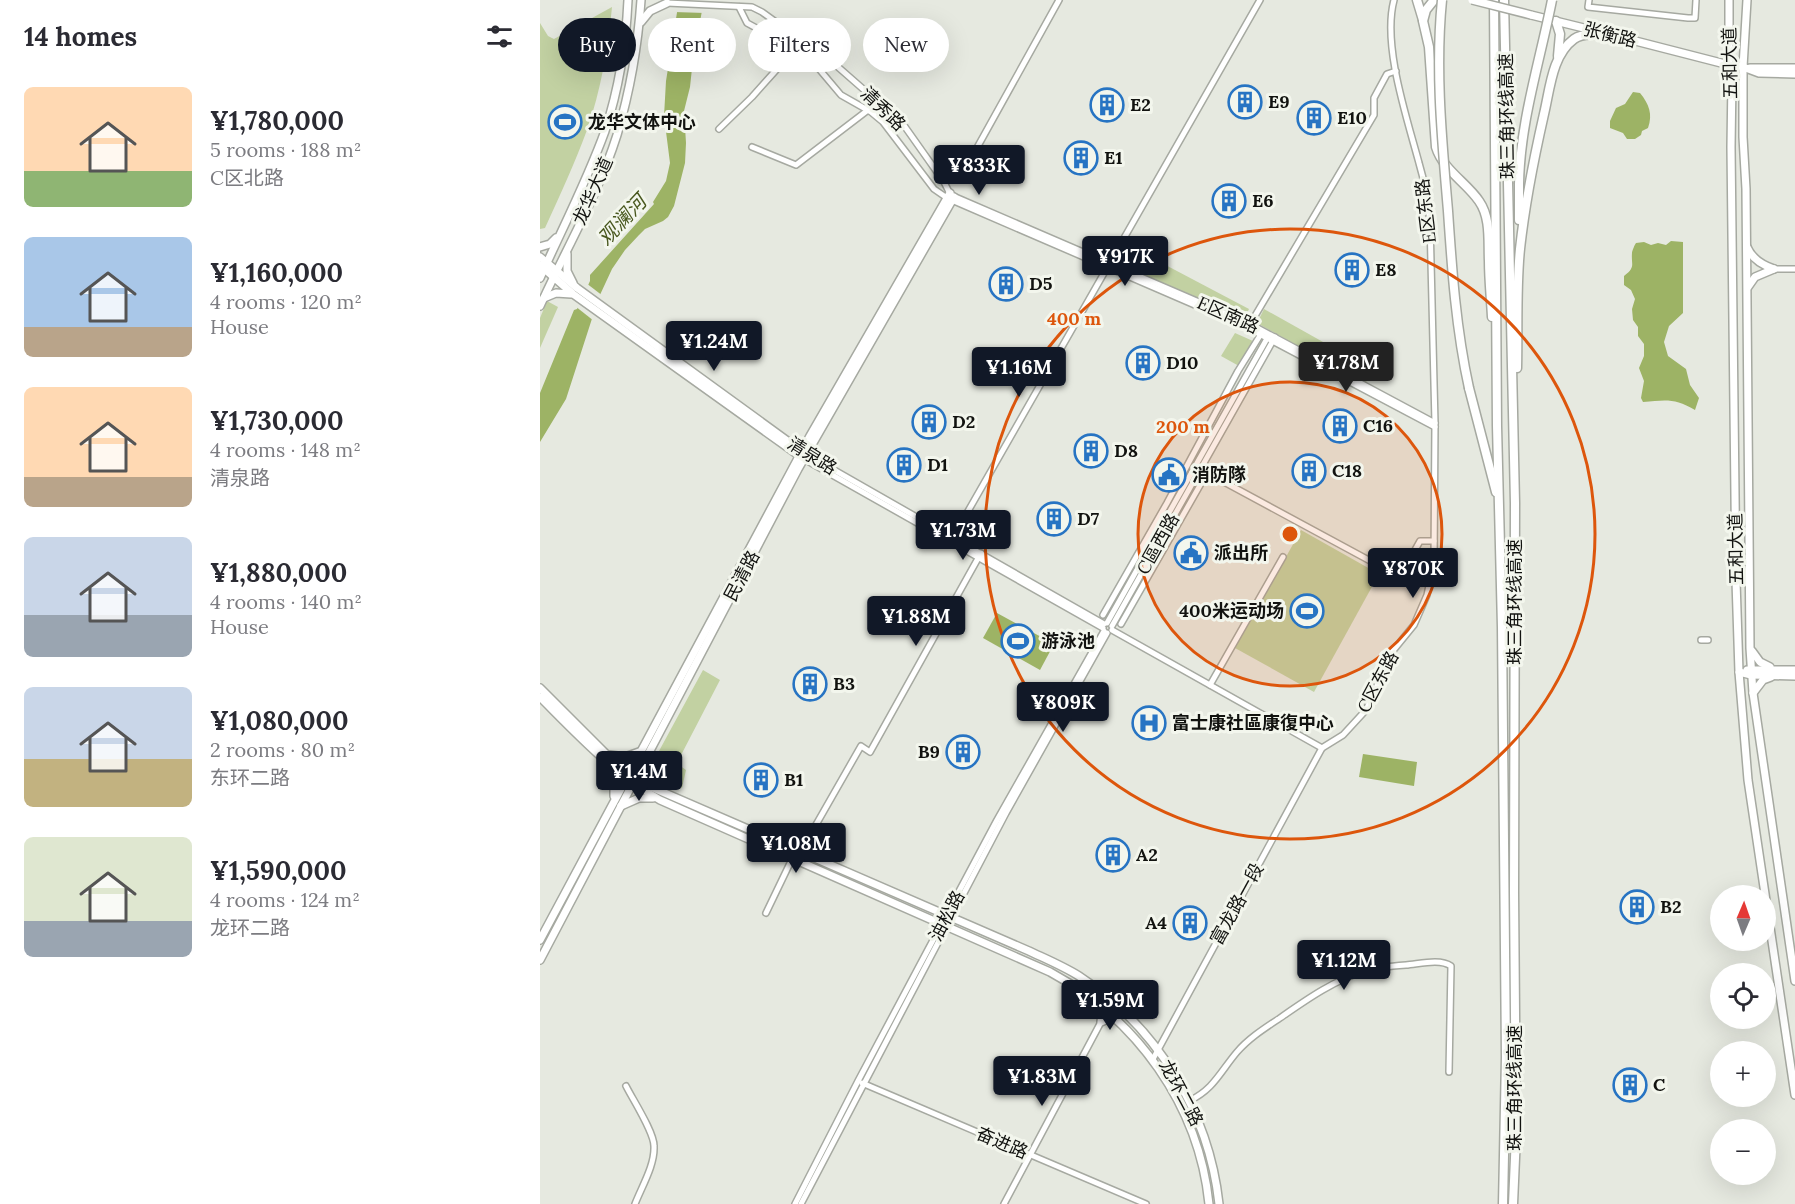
<!DOCTYPE html>
<meta charset="utf-8">
<style>
body{margin:0;font-family:Lora,"Noto Sans SC",serif;background:#f2f2f3;color:#2b2b33;height:100vh;display:flex;flex-direction:column;font-size:22px;white-space:nowrap}
*{box-sizing:border-box;margin:0}
p{font-size:20px;color:#7c7c81}
.icon{flex:none;width:33px;height:33px;fill:none;stroke:currentColor;stroke-width:2;stroke-linecap:round;stroke-linejoin:round}
.map{position:relative;flex:1;overflow:hidden}
.sheet{display:flex;flex-direction:column;background:#fff;width:540px}
.sheet>*{flex:none}
.hud{position:absolute;left:18px;top:18px;width:570px;height:54px;display:flex;gap:12px}
.needle{width:39px;rotate:2deg}
.buttons{position:absolute;left:1170px;top:885px;display:grid;gap:12px}
.buttons a{display:grid;place-items:center;width:66px;height:66px;border-radius:50%;background:#fff;box-shadow:0 6px 24px #0002;font-size:30px}
.price{position:absolute;translate:-50% -51px;padding:0 14px;border-radius:6px;background:#111827;color:#fff;font-size:20px;line-height:39px;filter:drop-shadow(0 2px 3px #0008)}
.price::after{content:'';position:absolute;left:50%;top:36px;width:18px;height:14px;margin-left:-9px;background:inherit;clip-path:polygon(0 0,100% 0,50% 100%)}
.price.selected{background:#222;color:#fff}
ul{padding:0;list-style:none}
li{display:flex;align-items:center;gap:18px;height:150px;padding:0 24px}
li span{display:grid;place-items:center;flex:none;width:168px;height:120px;border-radius:9px;color:#555}
li>.icon{margin-inline-start:auto}
span .icon{width:72px;height:72px;fill:#fffc;stroke-width:1}
li b{font-size:26px}
h2{display:flex;justify-content:space-between;align-items:center;height:72px;padding:0 24px;font-size:26px}
.tag{padding:0 21px;border-radius:27px;background:#fff;box-shadow:0 6px 24px #0002;font-size:21px;line-height:54px}
.tag.selected{background:#111827;color:#fff}
main{display:flex;flex:1;min-height:0}
.map>svg:first-child{display:block}
.green{fill:#c2d1a2}
.water{fill:#9db365}
.pier{fill:#e6e9e0}
.lines{fill:none;stroke-linecap:round;stroke-linejoin:round}
.minor-casing{stroke:#a6a9a1;stroke-width:8}
.major-casing{stroke:#a6a9a1;stroke-width:10}
.highway-casing{stroke:#a6a9a1;stroke-width:11}
.minor{stroke:#fff;stroke-width:5}
.major{stroke:#fff;stroke-width:7}
.highway{stroke:#fff;stroke-width:8}
.major-bridge-casing{stroke:#a6a9a1;stroke-width:10;stroke-linecap:butt}
.highway-bridge-casing{stroke:#a6a9a1;stroke-width:11;stroke-linecap:butt}
.major-bridge{stroke:#fff;stroke-width:7}
.highway-bridge{stroke:#fff;stroke-width:8}
.ring{fill:none;stroke:#dd560c;stroke-width:3}
.labels{text-anchor:middle;stroke-width:6;stroke-linejoin:round;paint-order:stroke}
.street-label{font-size:18px;fill:#121310;stroke:#f3f6ed}
.poi-label{font-size:18px;font-weight:bold;fill:#121310;stroke:#f3f6ed;text-anchor:start}
.water-label{font-size:20px;font-style:italic;fill:#49581f;stroke:#f3f6ed}
.centre{fill:#dd560c;stroke:#f3f6ed;stroke-width:3}
.ring-label{font-size:18px;text-anchor:middle;font-weight:bold;fill:#dd560c;stroke:#f3f6ed;stroke-width:6;stroke-linejoin:round;paint-order:stroke}
</style>
<main>
<section class="sheet">
<h2>14 homes<svg class="icon" aria-label="filters" viewBox="0 0 24 24"><path d="M4 7h16M4 17h16"/><circle cx="9" cy="7" r="2"/><circle cx="15" cy="17" r="2"/></svg></h2>
<ul>
<li><span style="background:linear-gradient(#ffd9b3 70%,#8fb573 0)"><svg class="icon" aria-label="home" viewBox="0 0 24 24"><path d="M3 11l9-7 9 7M6 9v11h12V9"/></svg></span><div><b>¥1,780,000</b><p>5 rooms · 188 m²</p><p>C区北路</p></div></li>
<li><span style="background:linear-gradient(#a9c7e8 75%,#b9a48a 0)"><svg class="icon" aria-label="home" viewBox="0 0 24 24"><path d="M3 11l9-7 9 7M6 9v11h12V9"/></svg></span><div><b>¥1,160,000</b><p>4 rooms · 120 m²</p><p>House</p></div></li>
<li><span style="background:linear-gradient(#ffd9b3 75%,#b9a48a 0)"><svg class="icon" aria-label="home" viewBox="0 0 24 24"><path d="M3 11l9-7 9 7M6 9v11h12V9"/></svg></span><div><b>¥1,730,000</b><p>4 rooms · 148 m²</p><p>清泉路</p></div></li>
<li><span style="background:linear-gradient(#c9d6e8 65%,#9aa5b1 0)"><svg class="icon" aria-label="home" viewBox="0 0 24 24"><path d="M3 11l9-7 9 7M6 9v11h12V9"/></svg></span><div><b>¥1,880,000</b><p>4 rooms · 140 m²</p><p>House</p></div></li>
<li><span style="background:linear-gradient(#c9d6e8 60%,#c2b280 0)"><svg class="icon" aria-label="home" viewBox="0 0 24 24"><path d="M3 11l9-7 9 7M6 9v11h12V9"/></svg></span><div><b>¥1,080,000</b><p>2 rooms · 80 m²</p><p>东环二路</p></div></li>
<li><span style="background:linear-gradient(#dfe7d0 70%,#9aa5b1 0)"><svg class="icon" aria-label="home" viewBox="0 0 24 24"><path d="M3 11l9-7 9 7M6 9v11h12V9"/></svg></span><div><b>¥1,590,000</b><p>4 rooms · 124 m²</p><p>龙环二路</p></div></li>
</ul>
</section>
<div class="map">
<svg width="1255" height="1204" viewBox="0 0 1255 1204">
<rect width="100%" height="100%" fill="#e6e9e0"/>
<!-- green -->
<g class="green">
<path d="M72,7C68,48 61,90 47,130C35,163 20,195 5,228L0,229V23L8,36L14,39Z"/>
<polygon points="599,251 709,309 704,320 592,270 589,265 592,257"/>
<polygon points="7,301 18,307 0,348 0,318"/>
<polygon points="724,309 833,370 825,384 717,323"/>
<polygon points="695,333 713,341 699,366 681,356"/>
<polygon points="761,530 839,574 774,692 695,648"/>
<polygon points="163,670 180,680 139,759 139,765 146,770 142,788 125,780 119,751"/>
</g>
<!-- water -->
<g class="water">
<polygon points="139,0 164,0 153,59 150,87 144,111 146,143 145,163 134,206 128,217 123,221 105,229 99,235 85,250 72,269 59,297 26,399 0,442 0,393 34,310 37,309 50,281 50,275 114,204 113,202 126,181 130,163 124,116 126,81"/>
<path d="M1093,92L1100,93C1109,104 1113,114 1108,128L1102,131L1101,135L1095,139H1087L1083,133L1070,128V121L1076,108L1085,104Z"/>
<path d="M1131,241L1143,242V313L1129,326L1124,342L1128,356L1146,369L1150,385L1159,398L1155,410C1135,398 1126,400 1103,402L1101,398L1104,381L1099,368L1104,356V344L1098,336V327L1093,320L1092,309L1095,299L1091,290L1084,285V276C1096,267 1091,265 1092,253C1092,251 1095,244 1096,243L1104,242L1111,245L1118,243L1126,245Z"/>
<polygon points="457,613 514,644 500,670 443,638"/>
<polygon points="823,754 877,762 874,786 819,777"/>
</g>
<!-- pier -->
<g class="pier">
<polygon points="136,0 167,0 165,13 134,12"/>
<polygon points="46,283 63,296 54,321 35,306"/>
</g>
<g class="lines">
<!-- minor casing -->
<g class="minor-casing">
<g id="minor">
<polyline points="1049,0 1048,7 1148,18 1155,18 1156,0"/>
<polyline points="127,3 212,7 222,12 298,67 363,124 404,182 410,194"/>
<polyline points="199,7 207,23 255,49"/>
<polyline points="179,129 212,97 255,49 274,63 301,95 331,112 343,122 394,189 407,198 708,328 895,427"/>
<polyline points="212,147 256,165 328,110"/>
<polyline points="423,173 519,0"/>
<polyline points="413,196 710,324 895,423"/>
<polyline points="1234,269 1255,269"/>
<polyline points="709,326 834,115 834,98 847,74 856,71"/>
<polyline points="266,454 564,624"/>
<polyline points="264,459 563,628"/>
<polyline points="660,469 860,577 880,541 894,541"/>
<polyline points="411,541 720,0"/>
<polyline points="563,615 627,503 698,371 721,334"/>
<polyline points="567,623 729,335"/>
<polyline points="581,624 667,473"/>
<polyline points="572,626 735,337"/>
<polyline points="572,630 782,748"/>
<polyline points="1161,640 1168,640"/>
<polyline points="670,685 743,557"/>
<polyline points="261,851 321,746 330,752 441,553"/>
<polyline points="226,913 252,859"/>
<path d="M613,1059L782,748L803,735L826,710L852,652L874,625L887,595L894,562L895,423L890,222C888,202 885,183 879,163C867,118 842,45 854,0"/>
<polyline points="322,1083 606,1204"/>
<path d="M86,1086C93,1100 114,1132 114,1146C115,1165 102,1186 95,1204"/>
<path d="M649,1101C674,1089 680,1072 697,1052C709,1038 725,1028 740,1018C766,1000 794,980 825,971C838,967 852,966 866,965C879,964 900,958 911,966L909,1072"/>
<polyline points="255,1204 318,1081 457,820 564,631"/>
<polyline points="261,1204 466,813 567,633"/>
<polyline points="464,1204 561,1022"/>
</g>
</g>
<!-- major casing -->
<g class="major-casing">
<g id="major">
<polyline points="1189,0 1189,65 1192,79 1191,147 1196,581 1199,672 1208,780 1255,1095"/>
<polyline points="1207,0 1203,67 1203,137 1206,189 1210,648 1213,693 1255,981"/>
<polyline points="991,15 1060,32"/>
<polyline points="101,22 110,11 127,3"/>
<polyline points="1076,36 1189,65 1203,67 1219,73 1255,74"/>
<polyline points="1210,68 1255,68"/>
<polyline points="0,247 10,244 16,238"/>
<path d="M1207,247C1212,259 1222,265 1234,269"/>
<polyline points="27,254 27,271 33,283"/>
<polyline points="0,257 37,288 264,453"/>
<polyline points="0,265 33,294 261,457"/>
<path d="M0,278C22,229 47,181 65,131C79,88 86,45 88,0"/>
<polyline points="1208,287 1215,277 1234,269"/>
<polyline points="4,298 16,293 31,294"/>
<path d="M0,306C26,249 58,195 77,135C90,91 98,45 101,0"/>
<polyline points="1212,651 1220,662 1230,667"/>
<polyline points="1207,670 1255,670"/>
<polyline points="1199,672 1211,675 1255,676"/>
<path d="M0,688L66,754L79,765L111,787L489,951C506,959 523,966 539,976C617,1027 669,1112 679,1204"/>
<polyline points="1213,693 1223,680 1231,677"/>
<path d="M0,697C38,735 73,773 120,800L510,972C597,1019 659,1105 669,1204"/>
<polyline points="70,755 85,757 99,752"/>
<polyline points="108,757 109,773 118,788"/>
<polyline points="70,766 74,785 74,796"/>
<polyline points="81,806 99,798 113,798"/>
<polyline points="0,940 270,436 410,193"/>
<polyline points="0,960 258,469 414,197"/>
<polyline points="560,1005 562,1013 561,1022 573,1017"/>
</g>
</g>
<!-- highway casing -->
<g class="highway-casing">
<g id="highway">
<polyline points="877,0 883,20"/>
<path d="M894,0L886,10L883,21L889,47L896,147C903,170 926,182 939,201C951,218 948,241 949,261C949,279 951,298 952,317"/>
<polyline points="954,0 957,426 962,627 966,1057 963,1204"/>
<polyline points="964,0 975,503 974,893 976,1135 973,1204"/>
<polyline points="1016,21 1020,34 1018,56"/>
<polyline points="979,184 979,220"/>
<path d="M977,368C978,328 976,288 980,249C985,203 994,158 1004,114C1010,89 1012,55 1034,39C1045,31 1066,36 1079,37"/>
<polyline points="929,388 956,492"/>
</g>
</g>
<!-- minor -->
<use href="#minor" class="minor"/>
<!-- major -->
<use href="#major" class="major"/>
<!-- highway -->
<use href="#highway" class="highway"/>
<!-- major-bridge casing -->
<g class="major-bridge-casing">
<polyline id="major-bridge" points="932,0 991,15"/>
</g>
<!-- highway-bridge casing -->
<g class="highway-bridge-casing">
<g id="highway-bridge">
<path d="M902,0C895,70 902,140 908,211C912,270 916,329 929,388"/>
<path d="M979,184C980,122 1000,61 1012,0"/>
</g>
</g>
<!-- major-bridge -->
<use href="#major-bridge" class="major-bridge"/>
<!-- highway-bridge -->
<use href="#highway-bridge" class="highway-bridge"/>
</g>
<!-- distance rings -->
<circle cx="750" cy="534" r="152" fill="#dd560c" fill-opacity=".12"/>
<g class="ring">
<circle cx="750" cy="534" r="152"/>
<circle cx="750" cy="534" r="305"/>
</g>
<!-- icons -->
<defs>
<g id="building-ring" transform="scale(1.725)"><circle r="9.5" fill="#f3f6ed" stroke="#2774c3" stroke-width="1.5"/><path d="M-4-6H4V6H1V3H-1V6H-4ZM-2.5-4.3h1.7v1.8h-1.7ZM.8-4.3h1.7v1.8H.8ZM-2.5-1h1.7V.8h-1.7ZM.8-1h1.7V.8H.8Z" fill="#2774c3"/></g>
<g id="stadium-ring" transform="scale(1.725)"><circle r="9.5" fill="#f3f6ed" stroke="#2774c3" stroke-width="1.5"/><path d="M0-5a6.5 5 0 1 0 0 10a6.5 5 0 1 0 0-10ZM-3.5-1.8h7v3.6h-7Z" fill="#2774c3"/></g>
<g id="civic-ring" transform="scale(1.725)"><circle r="9.5" fill="#f3f6ed" stroke="#2774c3" stroke-width="1.5"/><path d="M-.6-6.5H3V-4.5H.6V-3L4-1V1h2V6H-6V1h2V-1L-.6-3ZM-1.2 2.5V6h2.4V2.5Z" fill="#2774c3"/></g>
<g id="hospital-ring" transform="scale(1.725)"><circle r="9.5" fill="#f3f6ed" stroke="#2774c3" stroke-width="1.5"/><path d="M-5-5h3v3.5h4V-5h3V5h-3V1.5h-4V5h-3Z" fill="#2774c3"/></g>
</defs>
<g fill-rule="evenodd">
<use href="#building-ring" x="705" y="102"/>
<use href="#building-ring" x="567" y="105"/>
<use href="#building-ring" x="774" y="118"/>
<use href="#stadium-ring" x="25" y="122"/>
<use href="#building-ring" x="541" y="158"/>
<use href="#building-ring" x="689" y="201"/>
<use href="#building-ring" x="812" y="270"/>
<use href="#building-ring" x="466" y="284"/>
<use href="#building-ring" x="603" y="363"/>
<use href="#building-ring" x="389" y="422"/>
<use href="#building-ring" x="800" y="426"/>
<use href="#building-ring" x="551" y="451"/>
<use href="#building-ring" x="364" y="465"/>
<use href="#building-ring" x="769" y="471"/>
<use href="#civic-ring" x="629" y="475"/>
<use href="#building-ring" x="514" y="519"/>
<use href="#civic-ring" x="651" y="553"/>
<use href="#stadium-ring" x="767" y="611"/>
<use href="#stadium-ring" x="478" y="641"/>
<use href="#building-ring" x="270" y="684"/>
<use href="#hospital-ring" x="609" y="723"/>
<use href="#building-ring" x="423" y="752"/>
<use href="#building-ring" x="221" y="780"/>
<use href="#building-ring" x="573" y="855"/>
<use href="#building-ring" x="1097" y="907"/>
<use href="#building-ring" x="650" y="923"/>
<use href="#building-ring" x="1090" y="1085"/>
</g>
<g class="labels">
<!-- street labels -->
<g class="street-label">
<text transform="translate(1070 35) rotate(14)" y="6">张衡路</text>
<text transform="translate(1190 63) rotate(-91)" y="6">五和大道</text>
<text transform="translate(343 109) rotate(44)" y="6">清秀路</text>
<text transform="translate(967 116) rotate(-91)" y="6">珠三角环线高速</text>
<text transform="translate(53 191) rotate(-66)" y="6">龙华大道</text>
<text transform="translate(886 211) rotate(-97)" y="6">E区东路</text>
<text transform="translate(688 315) rotate(24)" y="6">E区南路</text>
<text transform="translate(272 456) rotate(32)" y="6">清泉路</text>
<text transform="translate(618 544) rotate(-61)" y="6">C區西路</text>
<text transform="translate(1196 549) rotate(-91)" y="6">五和大道</text>
<text transform="translate(202 576) rotate(-62)" y="6">民清路</text>
<text transform="translate(975 602) rotate(-90)" y="6">珠三角环线高速</text>
<text transform="translate(838 682) rotate(-62)" y="6">C区东路</text>
<text transform="translate(697 904) rotate(-61)" y="6">富龙路一段</text>
<text transform="translate(407 916) rotate(-62)" y="6">油松路</text>
<text transform="translate(975 1088) rotate(-90)" y="6">珠三角环线高速</text>
<text transform="translate(641 1093) rotate(62)" y="6">龙环二路</text>
<text transform="translate(462 1143) rotate(23)" y="6">奋进路</text>
</g>
<!-- poi labels -->
<g class="poi-label">
<text x="728" y="108">E9</text>
<text x="590" y="111">E2</text>
<text x="797" y="124">E10</text>
<text x="48" y="128">龙华文体中心</text>
<text x="564" y="164">E1</text>
<text x="712" y="207">E6</text>
<text x="835" y="276">E8</text>
<text x="489" y="290">D5</text>
<text x="626" y="369">D10</text>
<text x="412" y="428">D2</text>
<text x="823" y="432">C16</text>
<text x="574" y="457">D8</text>
<text x="387" y="471">D1</text>
<text x="792" y="477">C18</text>
<text x="652" y="481">消防隊</text>
<text x="537" y="525">D7</text>
<text x="674" y="559">派出所</text>
<text x="744" y="617" text-anchor="end">400米运动场</text>
<text x="501" y="647">游泳池</text>
<text x="293" y="690">B3</text>
<text x="632" y="729">富士康社區康復中心</text>
<text x="400" y="758" text-anchor="end">B9</text>
<text x="244" y="786">B1</text>
<text x="596" y="861">A2</text>
<text x="1120" y="913">B2</text>
<text x="627" y="929" text-anchor="end">A4</text>
<text x="1113" y="1091">C</text>
</g>
<!-- water labels -->
<g class="water-label">
<text transform="translate(82 220) rotate(-47)" y="7">观澜河</text>
</g>
</g>
<circle cx="750" cy="534" r="9" class="centre"/>
<g class="ring-label">
<text x="534" y="325">400 m</text>
<text x="643" y="433">200 m</text>
</g>
</svg>
<div class="buttons">
<a><svg class="needle" viewBox="-14 -14 28 28"><path d="M0-13l5 13h-10z" fill="#e53935"/><path d="M0 13l5-13h-10z" fill="#7c7c81"/></svg></a>
<a><svg class="icon" aria-label="locate" viewBox="0 0 24 24"><circle cx="12" cy="12" r="6"/><path d="M12 2v4M12 18v4M2 12h4M18 12h4"/></svg></a>
<a>+</a>
<a>−</a>
</div>
<b class="price" style="left:439px;top:196px">¥833K</b>
<b class="price" style="left:585px;top:287px">¥917K</b>
<b class="price" style="left:174px;top:372px">¥1.24M</b>
<b class="price selected" style="left:806px;top:393px">¥1.78M</b>
<b class="price" style="left:479px;top:398px">¥1.16M</b>
<b class="price" style="left:423px;top:561px">¥1.73M</b>
<b class="price" style="left:873px;top:599px">¥870K</b>
<b class="price" style="left:376px;top:647px">¥1.88M</b>
<b class="price" style="left:523px;top:733px">¥809K</b>
<b class="price" style="left:99px;top:802px">¥1.4M</b>
<b class="price" style="left:256px;top:874px">¥1.08M</b>
<b class="price" style="left:804px;top:991px">¥1.12M</b>
<b class="price" style="left:570px;top:1031px">¥1.59M</b>
<b class="price" style="left:502px;top:1107px">¥1.83M</b>
<div class="hud">
<a class="tag selected">Buy</a>
<a class="tag">Rent</a>
<a class="tag">Filters</a>
<a class="tag">New</a>
</div>
</div>
</main>
